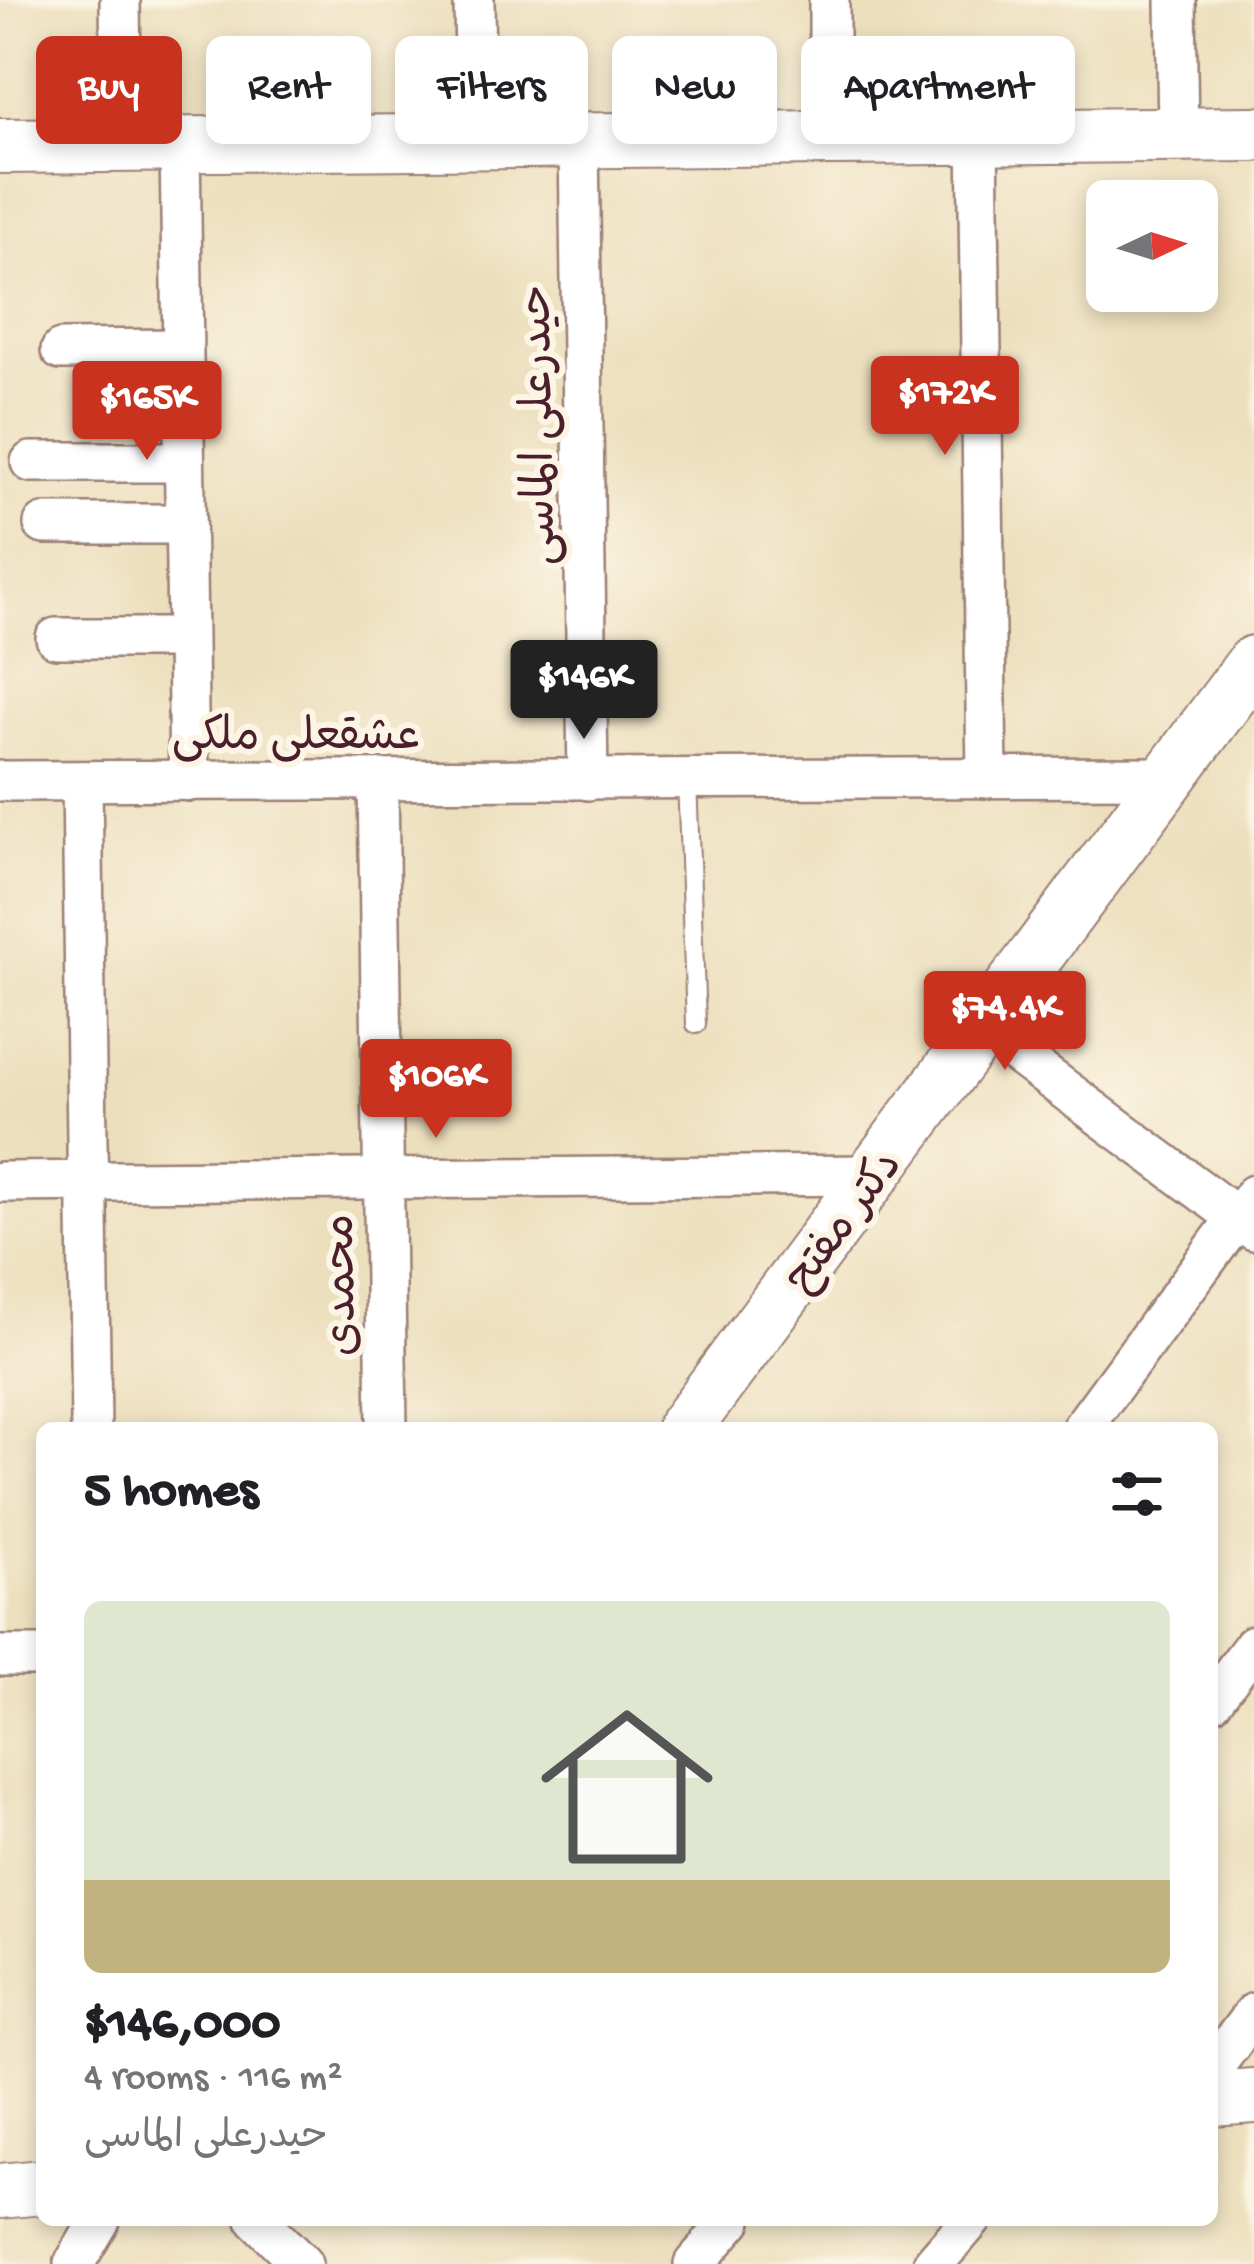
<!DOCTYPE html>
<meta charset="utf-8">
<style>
body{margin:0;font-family:"Gochi Hand","Playpen Sans Arabic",sans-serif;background:#f2f2f2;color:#202124;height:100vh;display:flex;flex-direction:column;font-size:45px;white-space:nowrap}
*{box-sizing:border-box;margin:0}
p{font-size:39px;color:#757577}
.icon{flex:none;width:66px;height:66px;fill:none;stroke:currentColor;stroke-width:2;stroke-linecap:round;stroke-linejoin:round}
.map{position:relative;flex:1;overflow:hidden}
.sheet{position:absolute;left:36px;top:1422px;width:1182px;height:804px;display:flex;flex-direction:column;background:#fff;border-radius:18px;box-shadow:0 6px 18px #0003}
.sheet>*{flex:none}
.guide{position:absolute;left:36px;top:36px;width:1182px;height:108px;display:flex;gap:24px}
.needle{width:78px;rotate:86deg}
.fabs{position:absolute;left:1086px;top:180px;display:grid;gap:24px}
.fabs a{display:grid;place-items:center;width:132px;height:132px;border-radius:18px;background:#fff;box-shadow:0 6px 18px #0003;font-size:60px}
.price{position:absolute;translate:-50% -102px;padding:0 27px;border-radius:12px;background:#c8321e;color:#fff;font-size:39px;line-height:78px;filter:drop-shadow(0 3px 6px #0008)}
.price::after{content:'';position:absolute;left:50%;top:72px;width:36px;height:27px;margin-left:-18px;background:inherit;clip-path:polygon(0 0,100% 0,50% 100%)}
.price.selected{background:#222;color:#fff}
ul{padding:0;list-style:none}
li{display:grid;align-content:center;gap:24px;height:636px;padding:0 48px}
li+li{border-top:3px solid #e0e0e0}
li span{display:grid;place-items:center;height:372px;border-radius:18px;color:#555}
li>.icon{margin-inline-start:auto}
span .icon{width:216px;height:216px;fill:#fffc;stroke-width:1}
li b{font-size:51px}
h2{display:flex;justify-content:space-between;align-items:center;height:144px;padding:0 48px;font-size:51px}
.chip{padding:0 42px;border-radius:18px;background:#fff;box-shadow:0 6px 18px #0003;font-size:42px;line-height:108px}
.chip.selected{background:#c8321e;color:#fff}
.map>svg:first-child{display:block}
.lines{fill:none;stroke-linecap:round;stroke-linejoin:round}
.lane-casing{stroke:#9b7f74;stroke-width:22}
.street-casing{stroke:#9b7f74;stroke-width:44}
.secondary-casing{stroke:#9b7f74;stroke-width:58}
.lane{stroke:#fff;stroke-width:18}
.street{stroke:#fff;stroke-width:39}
.secondary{stroke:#fff;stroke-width:54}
.labels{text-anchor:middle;stroke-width:12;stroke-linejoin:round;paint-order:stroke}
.street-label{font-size:45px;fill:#4a1f2b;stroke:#fcf5e5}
</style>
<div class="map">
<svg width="1254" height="2264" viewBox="0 0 1254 2264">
<rect width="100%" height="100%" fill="#fcf5e5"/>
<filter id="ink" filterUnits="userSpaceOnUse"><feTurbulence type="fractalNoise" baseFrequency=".00833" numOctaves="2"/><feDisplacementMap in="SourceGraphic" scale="24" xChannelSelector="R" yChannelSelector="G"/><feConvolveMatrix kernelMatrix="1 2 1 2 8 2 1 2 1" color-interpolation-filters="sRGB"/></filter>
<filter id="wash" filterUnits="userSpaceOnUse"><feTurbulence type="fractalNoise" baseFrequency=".004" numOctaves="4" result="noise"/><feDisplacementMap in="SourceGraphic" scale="48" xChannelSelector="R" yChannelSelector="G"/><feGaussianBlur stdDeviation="2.7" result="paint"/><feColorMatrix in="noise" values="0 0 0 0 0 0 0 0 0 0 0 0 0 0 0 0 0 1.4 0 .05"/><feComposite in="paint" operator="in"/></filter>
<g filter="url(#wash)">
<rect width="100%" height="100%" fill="#ecdfbd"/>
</g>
<g filter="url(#ink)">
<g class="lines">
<!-- lane casing -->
<g class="lane-casing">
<polyline id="lane" points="687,779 696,1024"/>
</g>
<!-- street casing -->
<g class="street-casing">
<g id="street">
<polyline points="120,0 122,145"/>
<polyline points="474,0 476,141"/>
<polyline points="829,0 829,138"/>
<polyline points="1176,0 1178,135"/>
<polyline points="978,137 987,778"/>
<polyline points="579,141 588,780"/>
<polyline points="180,144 189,781"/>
<polyline points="61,350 182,349"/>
<polyline points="31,462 184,462"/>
<polyline points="44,524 185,524"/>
<polyline points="56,638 186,638"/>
<polyline points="378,780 387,1428"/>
<polyline points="0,781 1168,777"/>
<polyline points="82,781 91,1428"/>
<polyline points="982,1028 1254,1230"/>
<polyline points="0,1182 873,1175"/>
<polyline points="1082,1428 1254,1195"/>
<polyline points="0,1656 42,1656"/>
<polyline points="1212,1701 1254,1645"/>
<polyline points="1212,2069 1254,2013"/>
<polyline points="257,2220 302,2264"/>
<polyline points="74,2264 100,2220"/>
<polyline points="694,2264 732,2220"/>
<polyline points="933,2264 971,2220"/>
</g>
</g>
<!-- secondary casing -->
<g class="secondary-casing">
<g id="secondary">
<polyline points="0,146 1254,134"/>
<polyline points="684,1428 1254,663"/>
<polyline points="1212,2099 1254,2096"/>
<polyline points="0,2191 42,2187"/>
</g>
</g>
<!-- lane -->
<use href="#lane" class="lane"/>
<!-- street -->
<use href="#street" class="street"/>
<!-- secondary -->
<use href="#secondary" class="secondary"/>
</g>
</g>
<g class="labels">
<!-- street labels -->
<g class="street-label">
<text transform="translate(535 425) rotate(-91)" y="16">حیدرعلی الماسی</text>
<text x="296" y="748">عشقعلی ملکی</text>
<text transform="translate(840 1219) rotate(-53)" y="16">دکتر مفتح</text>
<text transform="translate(337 1285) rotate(-91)" y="16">محمدی</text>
</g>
</g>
</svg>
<div class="fabs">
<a><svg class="needle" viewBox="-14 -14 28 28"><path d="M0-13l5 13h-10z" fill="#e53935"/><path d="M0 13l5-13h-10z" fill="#757577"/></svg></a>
</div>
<b class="price" style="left:945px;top:458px">$172K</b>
<b class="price" style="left:147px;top:463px">$165K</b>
<b class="price selected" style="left:584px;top:742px">$146K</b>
<b class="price" style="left:1005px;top:1073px">$74.4K</b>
<b class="price" style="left:436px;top:1141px">$106K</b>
<div class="guide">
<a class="chip selected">Buy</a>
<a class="chip">Rent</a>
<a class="chip">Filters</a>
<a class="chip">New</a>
<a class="chip">Apartment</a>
</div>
<section class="sheet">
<h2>5 homes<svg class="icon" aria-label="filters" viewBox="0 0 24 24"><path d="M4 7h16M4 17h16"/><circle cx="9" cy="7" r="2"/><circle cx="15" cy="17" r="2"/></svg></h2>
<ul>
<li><span style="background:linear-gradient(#dfe7d0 75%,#c2b280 0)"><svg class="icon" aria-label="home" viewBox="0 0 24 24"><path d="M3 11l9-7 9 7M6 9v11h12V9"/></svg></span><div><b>$146,000</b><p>4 rooms · 116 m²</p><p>حیدرعلی الماسی</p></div></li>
</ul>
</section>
</div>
